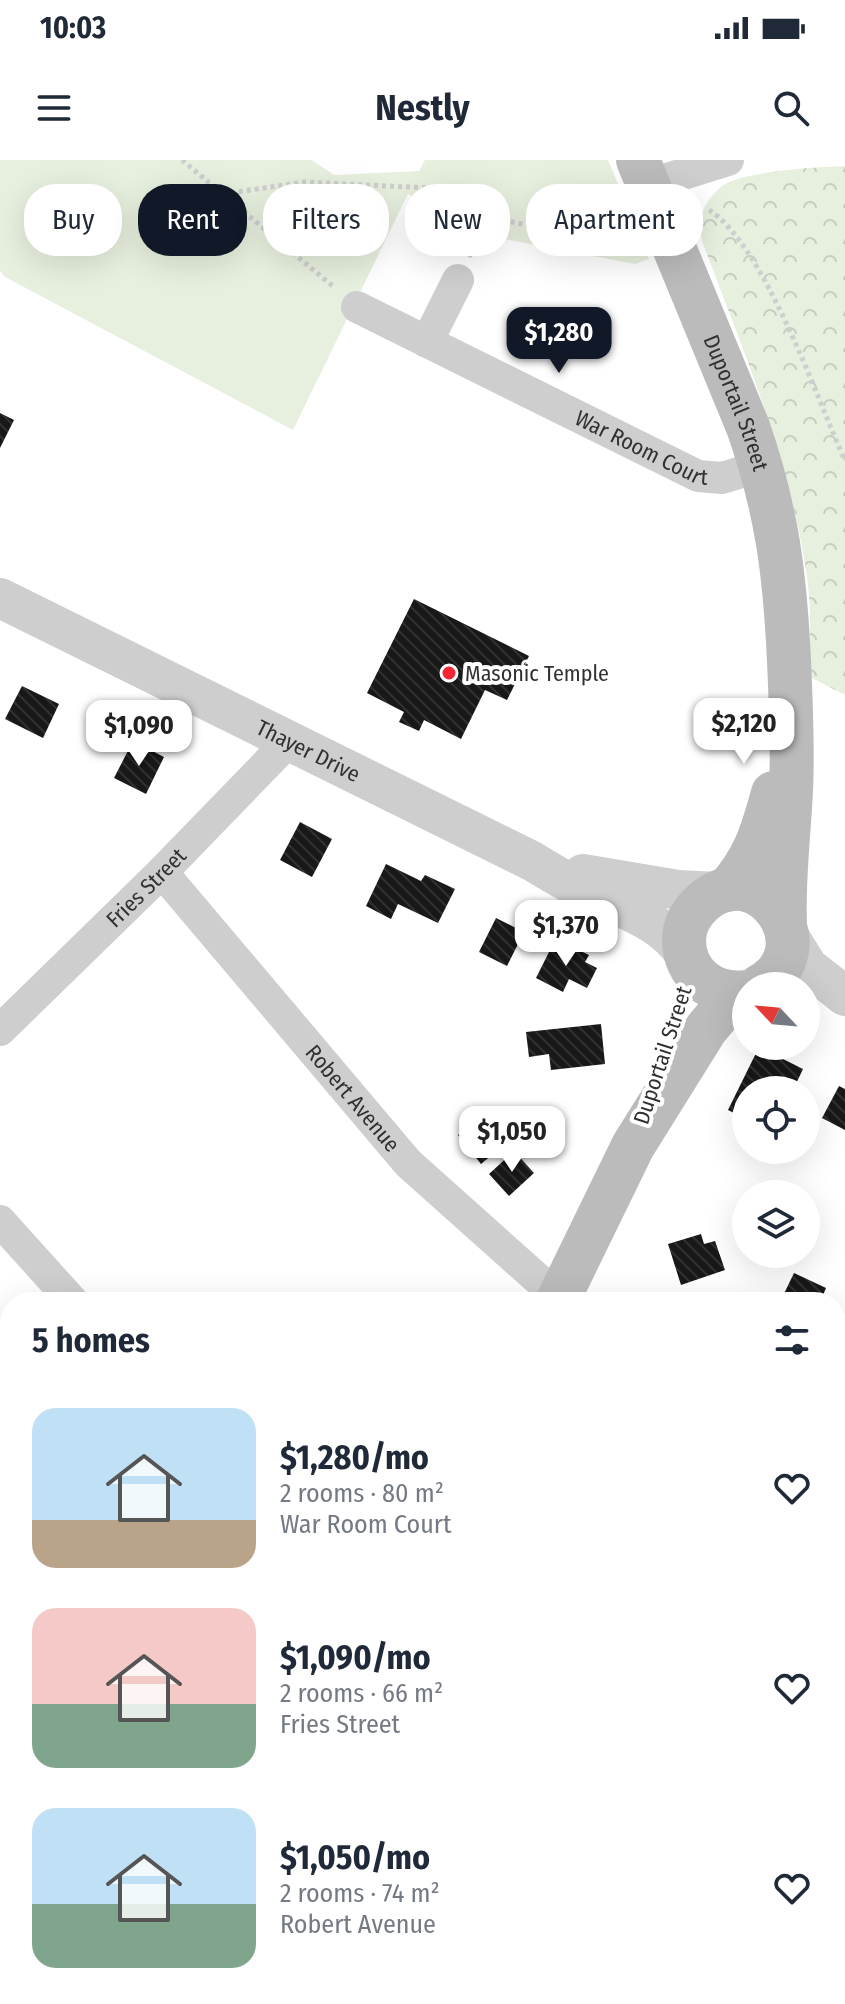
<!DOCTYPE html>
<meta charset="utf-8">
<style>
body{margin:0;font-family:"Fira Sans Condensed",sans-serif;background:#f6f6f7;color:#1f2937;height:100vh;display:flex;flex-direction:column;font-size:30px;white-space:nowrap}
*{box-sizing:border-box;margin:0}
p{font-size:26px;color:#747a83}
.icon{flex:none;width:44px;height:44px;fill:none;stroke:currentColor;stroke-width:2;stroke-linecap:round;stroke-linejoin:round}
.map{position:relative;flex:1;overflow:hidden}
.sheet{position:absolute;left:0px;top:1132px;width:846px;height:712px;display:flex;flex-direction:column;background:#fff;border-radius:32px 32px 0 0;box-shadow:0 8px 32px #0002}
.sheet>*{flex:none}
.guide{position:absolute;left:24px;top:24px;width:798px;height:72px;display:flex;gap:16px}
.needle{width:52px;rotate:296deg}
.controls{position:absolute;left:732px;top:812px;display:grid;gap:16px}
.controls a{display:grid;place-items:center;width:88px;height:88px;border-radius:50%;background:#fff;box-shadow:0 8px 32px #0002;font-size:40px}
.price{position:absolute;translate:-50% -68px;padding:0 18px;border-radius:16px;background:#fff;color:#222;font-size:26px;line-height:52px;filter:drop-shadow(0 2px 4px #0008)}
.price::after{content:'';position:absolute;left:50%;top:48px;width:24px;height:18px;margin-left:-12px;background:inherit;clip-path:polygon(0 0,100% 0,50% 100%)}
.price.active{background:#111827;color:#fff}
ul{padding:0;list-style:none}
li{display:flex;align-items:center;gap:24px;height:200px;padding:0 32px}
li span{display:grid;place-items:center;flex:none;width:224px;height:160px;border-radius:24px;color:#555}
li>.icon{margin-inline-start:auto}
span .icon{width:96px;height:96px;fill:#fffc;stroke-width:1}
li b{font-size:34px}
h2{display:flex;justify-content:space-between;align-items:center;height:96px;padding:0 32px;font-size:34px}
.pill{padding:0 28px;border-radius:32px;background:#fff;box-shadow:0 8px 32px #0002;font-size:28px;line-height:72px}
.pill.active{background:#111827;color:#fff}
.status{display:flex;justify-content:space-between;align-items:center;height:56px;padding:0 40px;background:#fff;direction:ltr}
.status svg{height:22px;fill:currentColor}
header{display:flex;justify-content:space-between;align-items:center;height:104px;padding:0 32px;background:#fff;font-size:36px;font-weight:700}
.map>svg:first-child{display:block}
.grass{fill:#e7efde}
.park{fill:url(#park-crowns)}
.building{fill:url(#building-back-hatch)}
.lines{fill:none;stroke-linecap:round;stroke-linejoin:round}
.path{stroke:#cecece;stroke-width:5;stroke-dasharray:4 4;stroke-linecap:butt}
.minor{stroke:#cecece;stroke-width:32}
.tertiary{stroke:#cecece;stroke-width:40}
.secondary{stroke:#bbb;stroke-width:44}
.poi-dot{fill:#f72432;stroke:#fff;stroke-width:3}
.labels{text-anchor:middle;stroke-width:8;stroke-linejoin:round;paint-order:stroke}
.street-label{font-size:22px;fill:#313131;stroke:#fff}
.poi-label{font-size:22px;fill:#313131;stroke:#fff;text-anchor:start}
</style>
<div class="status"><b>10:03</b><svg viewBox="0 0 49 12"><path d="M0 12V9h3v3zM5 12V6h3v6zM10 12V3h3v9zM15 12V0h3v12zM26 1h20v11H26zM47 4h2v5h-2z"/></svg></div>
<header><svg class="icon" aria-label="menu" viewBox="0 0 24 24"><path d="M4 6h16M4 12h16M4 18h16"/></svg>Nestly<svg class="icon" aria-label="search" viewBox="0 0 24 24"><circle cx="10" cy="10" r="6"/><path d="M15 15l6 6"/></svg></header>
<div class="map">
<svg width="845" height="1844" viewBox="0 0 845 1844">
<defs>
<pattern id="park-crowns" width="20" height="18" patternUnits="userSpaceOnUse" patternTransform="scale(2)"><rect width="20" height="18" fill="#e7efde"/><path d="M2 6a3 3 0 1 1 6 0M12 15a3 3 0 1 1 6 0" fill="none" stroke="#c7cdbf"/></pattern>
<pattern id="building-back-hatch" width="6" height="6" patternUnits="userSpaceOnUse" patternTransform="scale(2)"><rect width="6" height="6" fill="#181818"/><path d="M-1 5l2 2M0 0l6 6M5-1l2 2" fill="none" stroke="#313131"/></pattern>
</defs>
<rect width="100%" height="100%" fill="#fff"/>
<!-- grass -->
<polygon class="grass" points="0,0 312,0 334,15 419,11 425,0 608,0 649,99 635,104 499,78 408,34 293,270 5,117 0,111"/>
<!-- park -->
<path class="park" d="M845,6V535L810,517C809,487 812,455 808,425C793,306 744,193 702,81C701,73 699,64 701,57C704,45 712,34 722,26C743,11 818,7 845,6Z"/>
<!-- building -->
<g class="building">
<polygon points="0,253 14,260 0,288"/>
<polygon points="414,439 529,496 507,540 485,530 461,579 424,560 419,571 399,562 404,552 367,533"/>
<polygon points="22,526 59,544 43,578 5,559"/>
<polygon points="133,581 164,597 146,634 114,618"/>
<polygon points="300,662 332,679 312,717 280,700"/>
<polygon points="386,704 421,721 425,715 455,729 438,763 398,744 391,759 366,746"/>
<polygon points="496,758 524,772 507,806 479,792"/>
<polygon points="566,784 589,795 585,802 597,808 587,828 569,819 563,832 536,818 552,786 562,792"/>
<polygon points="601,864 605,904 551,910 549,894 529,897 526,872"/>
<polygon points="759,887 803,909 793,930 746,930 746,959 728,950"/>
<polygon points="839,926 845,929 845,970 822,958"/>
<polygon points="493,947 516,975 481,1004 458,975"/>
<polygon points="514,991 534,1013 509,1036 489,1014"/>
<polygon points="701,1074 704,1084 715,1081 725,1110 681,1125 668,1084"/>
<polygon points="794,1113 826,1128 820,1142 780,1142"/>
<polygon points="845,1347 845,1380 836,1375 836,1365"/>
<polygon points="836,1536 845,1566 845,1576 836,1579"/>
</g>
<g class="lines">
<!-- path -->
<g class="path">
<polyline points="182,0 335,128"/>
<polyline points="223,34 305,22 430,28 488,57 599,80 636,83"/>
<path d="M709,50C764,85 817,238 845,301"/>
<polyline points="469,97 488,57"/>
</g>
<!-- minor -->
<g class="minor">
<polyline points="648,25 728,0"/>
<path id="s1" d="M357,147L698,316L722,318L761,306"/>
<polyline points="427,182 458,120"/>
<path id="s2" d="M162,712L408,1003L559,1138L568,1142"/>
<path id="s3" d="M0,870L162,712L289,581"/>
<polyline points="0,1061 73,1142"/>
<polyline points="836,1272 845,1277"/>
<polyline points="0,1548 10,1560"/>
<polyline points="836,1667 845,1671"/>
<polyline points="270,1834 283,1844"/>
</g>
<!-- tertiary -->
<g class="tertiary">
<path id="s4" d="M0,438L532,701C550,712 568,723 587,732C624,750 663,760 686,796"/>
<polyline points="583,714 678,730 718,732"/>
<polyline points="787,773 808,807 845,836"/>
</g>
<!-- secondary -->
<g class="secondary">
<path id="s5" d="M638,0L748,267C777,350 785,414 789,501C791,544 793,587 791,630C789,675 783,719 785,764"/>
<path d="M727,730C755,698 762,673 773,633"/>
<path d="M746,832C713,836 684,815 684,780C684,765 692,752 703,742C758,694 827,788 760,826"/>
<polyline points="557,1142 633,986 706,869 722,850 743,833"/>
<polyline points="48,1844 59,1834"/>
</g>
</g>
<!-- markers -->
<circle class="poi-dot" cx="449" cy="513" r="8"/>
<g class="labels">
<!-- street labels -->
<g class="street-label">
<text dy="8" stroke="none"><textPath href="#s5" startOffset="262">Duportail Street</textPath></text>
<text dy="8" stroke="none"><textPath href="#s1" startOffset="318">War Room Court</textPath></text>
<text dy="8" stroke="none"><textPath href="#s4" startOffset="344">Thayer Drive</textPath></text>
<text dy="8" stroke="none"><textPath href="#s3" startOffset="204">Fries Street</textPath></text>
<text transform="translate(662 895) rotate(-72)" y="8">Duportail Street</text>
<text dy="8" stroke="none"><textPath href="#s2" startOffset="296">Robert Avenue</textPath></text>
</g>
<!-- poi labels -->
<g class="poi-label">
<text x="465" y="521">Masonic Temple</text>
</g>
</g>
</svg>
<div class="controls">
<a><svg class="needle" viewBox="-14 -14 28 28"><path d="M0-13l5 13h-10z" fill="#e53935"/><path d="M0 13l5-13h-10z" fill="#747a83"/></svg></a>
<a><svg class="icon" aria-label="locate" viewBox="0 0 24 24"><circle cx="12" cy="12" r="6"/><path d="M12 2v4M12 18v4M2 12h4M18 12h4"/></svg></a>
<a><svg class="icon" aria-label="layers" viewBox="0 0 24 24"><path d="M12 4l9 5-9 5-9-5zM3 14l9 5 9-5"/></svg></a>
</div>
<b class="price active" style="left:559px;top:215px">$1,280</b>
<b class="price" style="left:744px;top:606px">$2,120</b>
<b class="price" style="left:139px;top:608px">$1,090</b>
<b class="price" style="left:566px;top:808px">$1,370</b>
<b class="price" style="left:512px;top:1014px">$1,050</b>
<div class="guide">
<a class="pill">Buy</a>
<a class="pill active">Rent</a>
<a class="pill">Filters</a>
<a class="pill">New</a>
<a class="pill">Apartment</a>
</div>
<section class="sheet">
<h2>5 homes<svg class="icon" aria-label="filters" viewBox="0 0 24 24"><path d="M4 7h16M4 17h16"/><circle cx="9" cy="7" r="2"/><circle cx="15" cy="17" r="2"/></svg></h2>
<ul>
<li><span style="background:linear-gradient(#bfe0f5 70%,#b9a48a 0)"><svg class="icon" aria-label="home" viewBox="0 0 24 24"><path d="M3 11l9-7 9 7M6 9v11h12V9"/></svg></span><div><b>$1,280/mo</b><p>2 rooms · 80 m²</p><p>War Room Court</p></div><svg class="icon" aria-label="heart" viewBox="0 0 24 24"><path d="M12 20l-8-8c-3-5 5-10 8-4 3-6 11-1 8 4z"/></svg></li>
<li><span style="background:linear-gradient(#f6c9c9 60%,#7fa58c 0)"><svg class="icon" aria-label="home" viewBox="0 0 24 24"><path d="M3 11l9-7 9 7M6 9v11h12V9"/></svg></span><div><b>$1,090/mo</b><p>2 rooms · 66 m²</p><p>Fries Street</p></div><svg class="icon" aria-label="heart" viewBox="0 0 24 24"><path d="M12 20l-8-8c-3-5 5-10 8-4 3-6 11-1 8 4z"/></svg></li>
<li><span style="background:linear-gradient(#bfe0f5 60%,#7fa58c 0)"><svg class="icon" aria-label="home" viewBox="0 0 24 24"><path d="M3 11l9-7 9 7M6 9v11h12V9"/></svg></span><div><b>$1,050/mo</b><p>2 rooms · 74 m²</p><p>Robert Avenue</p></div><svg class="icon" aria-label="heart" viewBox="0 0 24 24"><path d="M12 20l-8-8c-3-5 5-10 8-4 3-6 11-1 8 4z"/></svg></li>
</ul>
</section>
</div>
